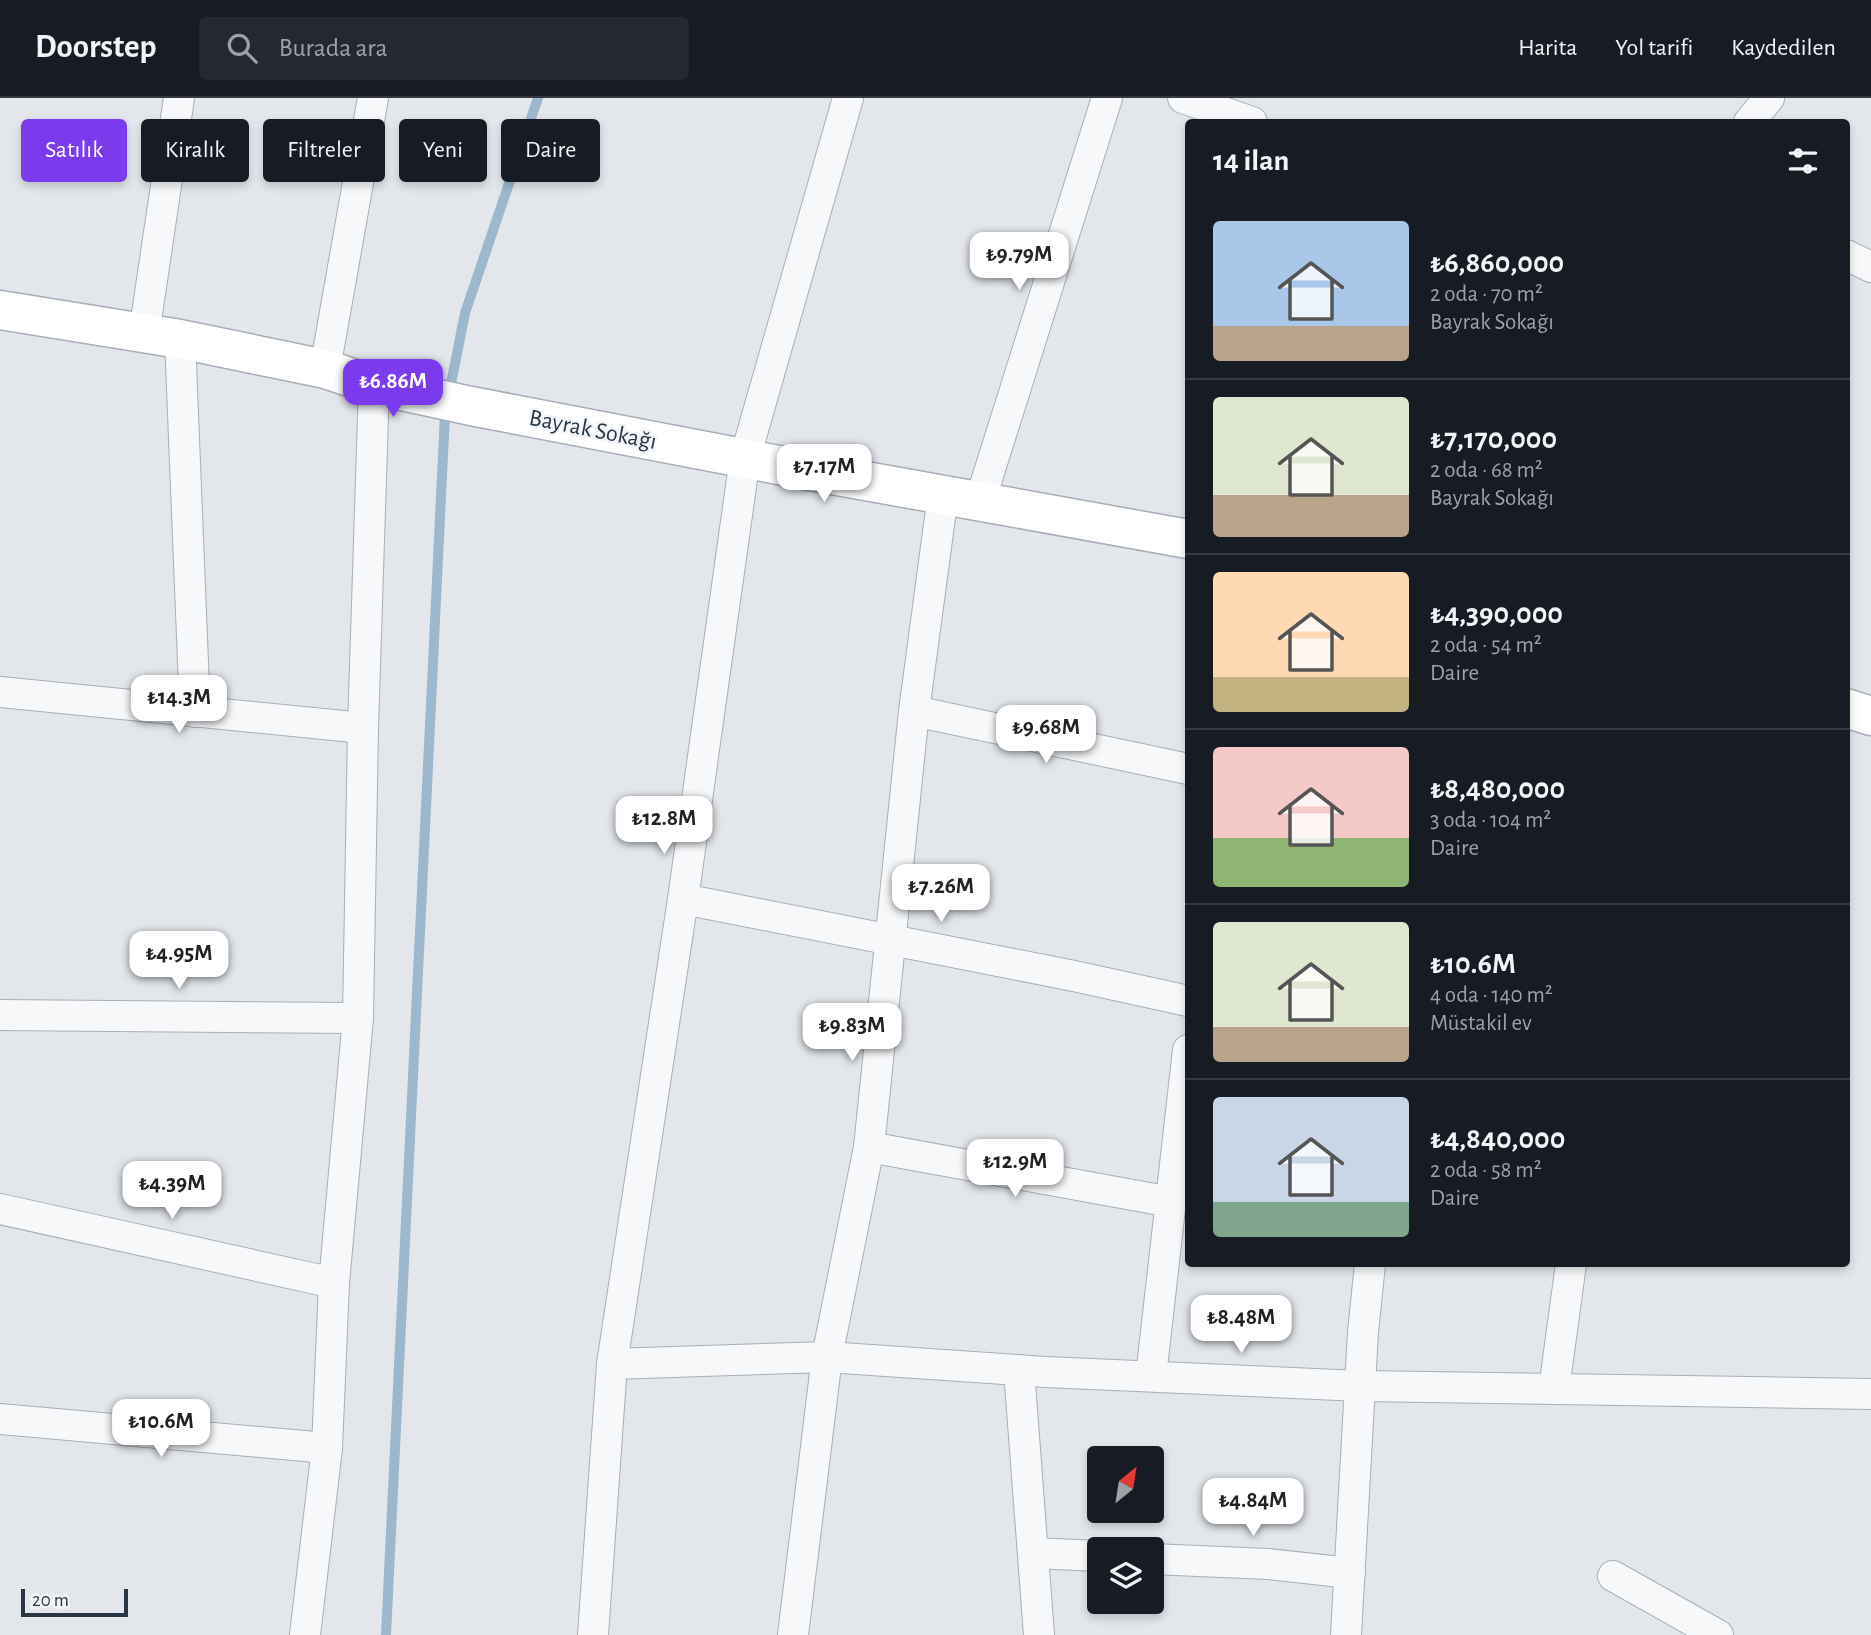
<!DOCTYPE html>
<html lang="tr">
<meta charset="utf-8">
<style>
body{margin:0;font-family:"Alegreya Sans",sans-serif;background:#242831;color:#f1f3f6;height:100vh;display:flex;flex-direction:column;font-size:26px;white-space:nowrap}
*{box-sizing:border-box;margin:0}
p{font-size:23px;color:#9ea1a6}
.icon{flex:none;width:38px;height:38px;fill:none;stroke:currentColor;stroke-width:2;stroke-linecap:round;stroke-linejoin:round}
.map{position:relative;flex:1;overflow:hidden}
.details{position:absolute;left:1185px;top:21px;width:665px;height:1148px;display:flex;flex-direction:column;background:#171b24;border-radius:7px;box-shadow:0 4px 10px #0003}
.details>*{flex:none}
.top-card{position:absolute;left:21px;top:21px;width:665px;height:63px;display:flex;gap:14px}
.needle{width:46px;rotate:30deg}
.tools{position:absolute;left:1087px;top:1348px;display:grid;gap:14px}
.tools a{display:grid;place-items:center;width:77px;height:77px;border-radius:7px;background:#171b24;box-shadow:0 4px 10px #0003;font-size:35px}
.scale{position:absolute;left:21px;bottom:18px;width:107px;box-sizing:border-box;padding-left:7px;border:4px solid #2a3645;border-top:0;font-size:19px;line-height:24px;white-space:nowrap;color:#2a3645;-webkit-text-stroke:5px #f3f6f9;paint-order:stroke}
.price{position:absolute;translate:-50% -60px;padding:0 16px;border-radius:14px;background:#fff;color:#222;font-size:23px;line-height:46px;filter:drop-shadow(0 2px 4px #0008)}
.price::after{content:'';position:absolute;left:50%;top:42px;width:21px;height:16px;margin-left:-10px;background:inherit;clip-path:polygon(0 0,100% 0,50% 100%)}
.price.on{background:#7c3aed;color:#fff}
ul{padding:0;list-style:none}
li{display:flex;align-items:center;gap:21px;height:175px;padding:0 28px}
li+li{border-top:2px solid #363941}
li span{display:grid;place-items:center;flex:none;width:196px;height:140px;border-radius:7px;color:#555}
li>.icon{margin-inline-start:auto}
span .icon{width:84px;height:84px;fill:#fffc;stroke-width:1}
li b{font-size:30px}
h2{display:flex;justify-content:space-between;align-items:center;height:84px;padding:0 28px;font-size:30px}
.pill{padding:0 24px;border-radius:7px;background:#171b24;box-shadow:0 4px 10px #0003;font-size:24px;line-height:63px}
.pill.on{background:#7c3aed;color:#fff}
header{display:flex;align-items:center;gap:42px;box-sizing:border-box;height:98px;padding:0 35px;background:#171b24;border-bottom:2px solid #363941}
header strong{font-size:33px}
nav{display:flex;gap:38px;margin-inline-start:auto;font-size:24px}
.search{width:490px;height:63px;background:#242831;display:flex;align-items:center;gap:18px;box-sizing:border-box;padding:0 24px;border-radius:7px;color:#9ea1a6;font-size:26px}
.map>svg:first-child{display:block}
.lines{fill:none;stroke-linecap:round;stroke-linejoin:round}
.stream{stroke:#9db8cd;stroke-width:10}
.street-casing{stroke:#a8aeb7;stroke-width:32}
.secondary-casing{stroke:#a8aeb7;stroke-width:41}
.street{stroke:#f6f8fa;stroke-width:30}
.secondary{stroke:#fff;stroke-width:38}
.labels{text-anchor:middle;stroke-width:5;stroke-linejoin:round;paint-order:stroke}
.street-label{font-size:24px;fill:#2a3645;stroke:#f3f6f9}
</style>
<header>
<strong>Doorstep</strong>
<div class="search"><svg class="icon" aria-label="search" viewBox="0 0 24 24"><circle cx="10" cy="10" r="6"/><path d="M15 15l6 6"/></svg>Burada ara</div>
<nav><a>Harita</a><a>Yol tarifi</a><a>Kaydedilen</a></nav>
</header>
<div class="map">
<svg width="1871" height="1537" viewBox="0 0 1871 1537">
<rect width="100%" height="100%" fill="#e3e7ec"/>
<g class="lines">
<!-- stream -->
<polyline class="stream" points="386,1537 445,316 465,215 538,0"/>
<!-- street casing -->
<g class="street-casing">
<g id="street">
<polyline points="1183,0 1252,24"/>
<polyline points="1749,24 1769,0"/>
<polyline points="1846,157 1871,169"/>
<polyline points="144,236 179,0"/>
<polyline points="180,241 195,614"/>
<polyline points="325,271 373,0"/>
<polyline points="980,403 1107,0"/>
<polyline points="0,594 363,630"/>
<polyline points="914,613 1188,671"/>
<polyline points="683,801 1074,878 1188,903"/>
<polyline points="0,917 358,920"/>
<polyline points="869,1049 1171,1104"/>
<polyline points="0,1111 334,1185"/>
<polyline points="612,1266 827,1259 1046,1274 1361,1288 1871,1296"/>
<polyline points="1019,1272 1039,1537"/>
<polyline points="1151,1278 1188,952"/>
<polyline points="1554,1291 1571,1166"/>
<polyline points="0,1321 327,1350"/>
<polyline points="1033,1455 1099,1458"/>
<polyline points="1152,1461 1268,1466 1350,1475"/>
<polyline points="1613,1478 1718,1537"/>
<polyline points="305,1537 327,1350 334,1185 358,920 363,630 374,287"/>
<polyline points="593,1537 612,1266 683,801 745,360 848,0"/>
<polyline points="793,1537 827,1259 869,1049 914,613 943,397"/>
<polyline points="1346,1537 1363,1234 1370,1166"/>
</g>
</g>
<!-- secondary casing -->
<g class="secondary-casing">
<g id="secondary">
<polyline points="0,212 180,241 325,271 374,287 471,308 810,373 1188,441"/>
<polyline points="1846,610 1871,618"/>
</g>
</g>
<!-- street -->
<use href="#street" class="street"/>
<!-- secondary -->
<use href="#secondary" class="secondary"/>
</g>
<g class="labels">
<!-- street labels -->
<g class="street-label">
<text transform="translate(593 331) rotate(11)" y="8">Bayrak Sokağı</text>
</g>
</g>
</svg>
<div class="tools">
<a><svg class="needle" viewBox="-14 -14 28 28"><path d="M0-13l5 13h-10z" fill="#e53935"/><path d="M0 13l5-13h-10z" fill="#9ea1a6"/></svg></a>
<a><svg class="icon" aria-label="layers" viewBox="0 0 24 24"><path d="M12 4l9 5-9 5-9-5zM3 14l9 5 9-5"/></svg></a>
</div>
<div class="scale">20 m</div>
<b class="price" style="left:1019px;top:194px">₺9.79M</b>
<b class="price on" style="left:393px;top:321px">₺6.86M</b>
<b class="price" style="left:824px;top:406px">₺7.17M</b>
<b class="price" style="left:179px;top:637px">₺14.3M</b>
<b class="price" style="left:1046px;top:667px">₺9.68M</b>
<b class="price" style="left:664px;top:758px">₺12.8M</b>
<b class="price" style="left:941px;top:826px">₺7.26M</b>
<b class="price" style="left:179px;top:893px">₺4.95M</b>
<b class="price" style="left:852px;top:965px">₺9.83M</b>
<b class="price" style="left:1015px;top:1101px">₺12.9M</b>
<b class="price" style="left:172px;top:1123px">₺4.39M</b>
<b class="price" style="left:1241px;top:1257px">₺8.48M</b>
<b class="price" style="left:161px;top:1361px">₺10.6M</b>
<b class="price" style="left:1253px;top:1440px">₺4.84M</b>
<div class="top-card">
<a class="pill on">Satılık</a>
<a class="pill">Kiralık</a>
<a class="pill">Filtreler</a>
<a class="pill">Yeni</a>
<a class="pill">Daire</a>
</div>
<section class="details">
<h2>14 ilan<svg class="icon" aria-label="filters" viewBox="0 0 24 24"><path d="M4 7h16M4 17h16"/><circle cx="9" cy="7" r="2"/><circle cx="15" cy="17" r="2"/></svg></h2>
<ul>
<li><span style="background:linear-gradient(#a9c7e8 75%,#b9a48a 0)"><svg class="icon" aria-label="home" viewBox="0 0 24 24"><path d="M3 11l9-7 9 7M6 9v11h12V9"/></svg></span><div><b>₺6,860,000</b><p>2 oda · 70 m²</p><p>Bayrak Sokağı</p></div></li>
<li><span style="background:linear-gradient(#dfe7d0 70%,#b9a48a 0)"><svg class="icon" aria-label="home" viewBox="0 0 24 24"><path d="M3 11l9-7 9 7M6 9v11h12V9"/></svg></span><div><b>₺7,170,000</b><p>2 oda · 68 m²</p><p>Bayrak Sokağı</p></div></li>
<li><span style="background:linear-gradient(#ffd9b3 75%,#c2b280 0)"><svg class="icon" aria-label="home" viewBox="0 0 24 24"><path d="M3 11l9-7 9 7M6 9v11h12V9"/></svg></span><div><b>₺4,390,000</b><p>2 oda · 54 m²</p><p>Daire</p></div></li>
<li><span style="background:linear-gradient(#f6c9c9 65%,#8fb573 0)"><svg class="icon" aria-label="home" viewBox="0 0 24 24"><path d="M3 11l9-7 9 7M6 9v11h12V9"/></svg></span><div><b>₺8,480,000</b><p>3 oda · 104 m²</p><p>Daire</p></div></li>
<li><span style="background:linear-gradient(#dfe7d0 75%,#b9a48a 0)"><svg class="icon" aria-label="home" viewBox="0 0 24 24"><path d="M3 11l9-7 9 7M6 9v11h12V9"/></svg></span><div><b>₺10.6M</b><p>4 oda · 140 m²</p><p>Müstakil ev</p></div></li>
<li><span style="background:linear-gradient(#c9d6e8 75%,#7fa58c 0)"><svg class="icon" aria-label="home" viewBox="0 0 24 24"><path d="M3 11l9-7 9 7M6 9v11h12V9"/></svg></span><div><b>₺4,840,000</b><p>2 oda · 58 m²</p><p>Daire</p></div></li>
</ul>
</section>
</div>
